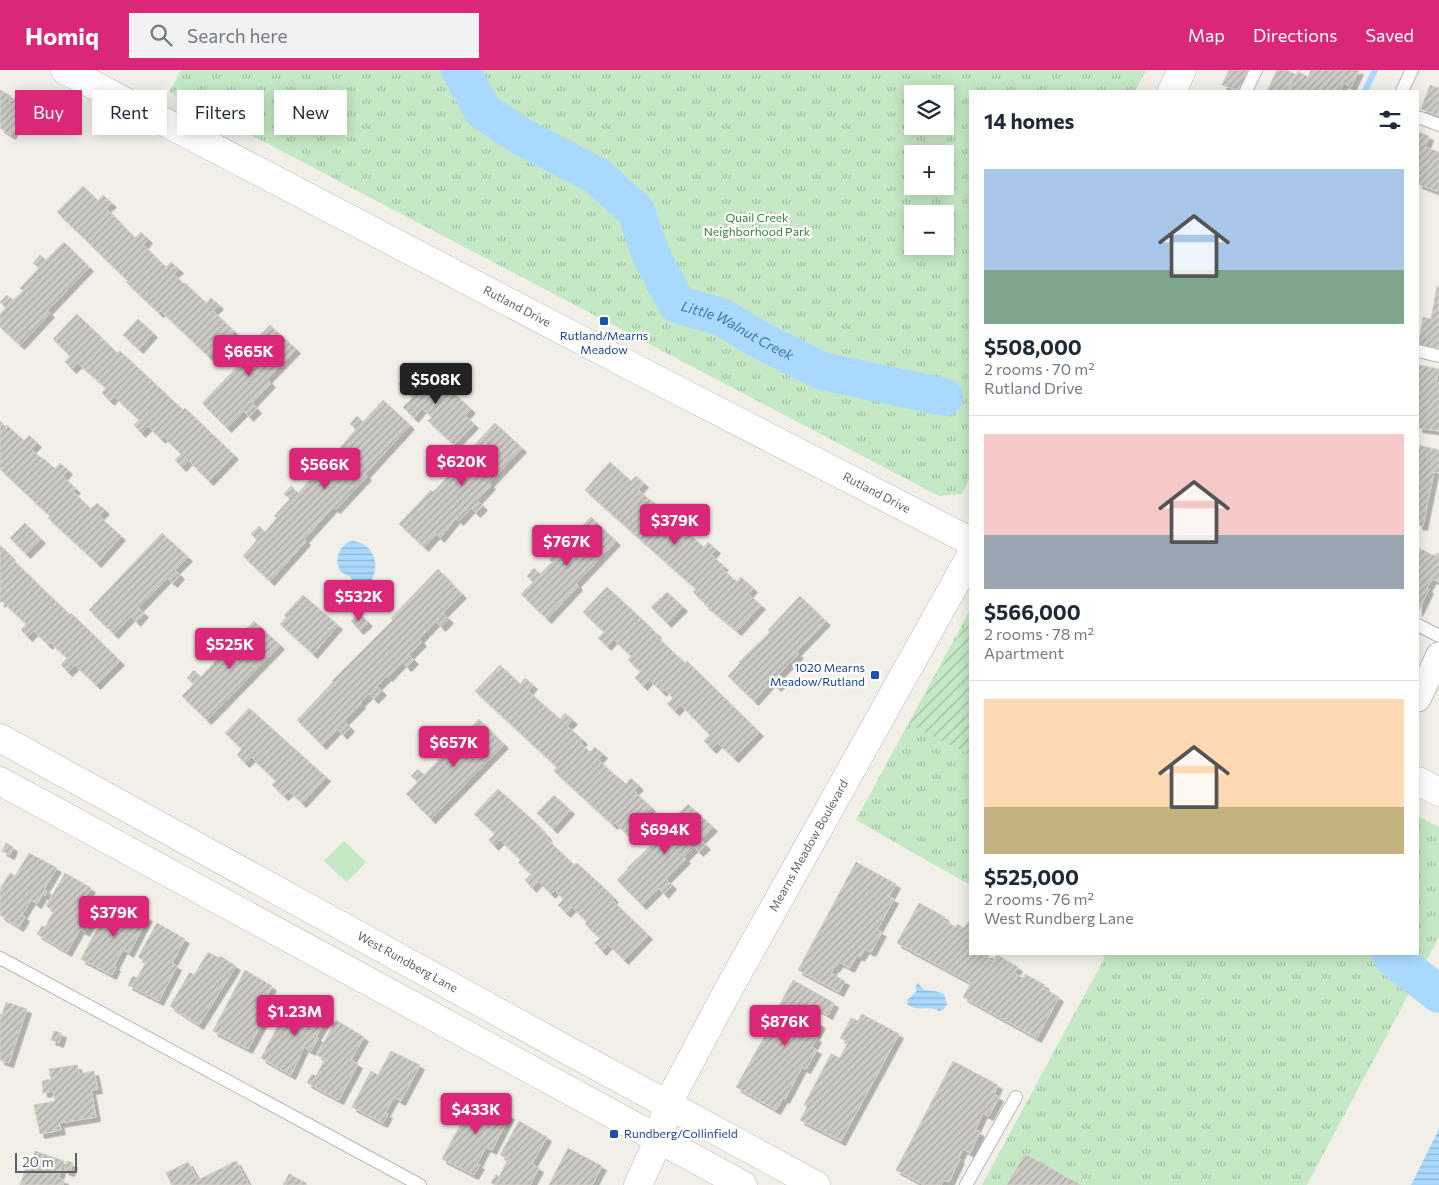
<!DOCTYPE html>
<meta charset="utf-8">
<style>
body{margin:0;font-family:Commissioner,sans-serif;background:#f2f2f3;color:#1f2937;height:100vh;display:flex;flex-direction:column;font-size:19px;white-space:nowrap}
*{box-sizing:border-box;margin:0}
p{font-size:16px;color:#747a83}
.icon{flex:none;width:28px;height:28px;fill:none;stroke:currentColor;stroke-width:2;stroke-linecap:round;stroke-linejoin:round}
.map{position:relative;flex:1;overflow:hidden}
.drawer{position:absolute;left:969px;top:20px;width:450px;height:865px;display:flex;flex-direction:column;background:#fff;border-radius:0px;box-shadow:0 2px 12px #0003}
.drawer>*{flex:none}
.top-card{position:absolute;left:15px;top:20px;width:475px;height:45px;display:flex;gap:10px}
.tools{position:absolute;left:904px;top:15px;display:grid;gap:10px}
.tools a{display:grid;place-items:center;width:50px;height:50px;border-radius:0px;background:#fff;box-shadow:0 2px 12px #0003;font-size:25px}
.scale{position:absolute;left:15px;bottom:12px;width:62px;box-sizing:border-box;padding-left:5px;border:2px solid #5f6368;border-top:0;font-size:14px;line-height:18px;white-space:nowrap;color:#5f6368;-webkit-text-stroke:4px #fff;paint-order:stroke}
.price{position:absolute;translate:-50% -42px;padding:0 11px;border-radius:5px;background:#db2777;color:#fff;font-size:16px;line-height:32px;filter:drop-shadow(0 1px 2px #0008)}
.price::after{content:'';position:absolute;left:50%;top:30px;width:15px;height:11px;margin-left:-8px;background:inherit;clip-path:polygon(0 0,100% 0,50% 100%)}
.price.on{background:#222;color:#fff}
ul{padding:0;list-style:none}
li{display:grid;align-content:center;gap:10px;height:265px;padding:0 15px}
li+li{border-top:1px solid #e0e1e3}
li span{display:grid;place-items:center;height:155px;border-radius:0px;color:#555}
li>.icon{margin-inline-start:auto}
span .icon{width:90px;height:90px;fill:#fffc;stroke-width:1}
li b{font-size:21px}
h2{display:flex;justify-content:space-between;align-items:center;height:60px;padding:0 15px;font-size:21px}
.pill{padding:0 18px;border-radius:0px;background:#fff;box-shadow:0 2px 12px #0003;font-size:18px;line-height:45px}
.pill.on{background:#db2777;color:#fff}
header{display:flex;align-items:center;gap:30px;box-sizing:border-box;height:70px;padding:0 25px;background:#db2777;color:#fff}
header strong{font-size:24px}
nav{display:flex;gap:28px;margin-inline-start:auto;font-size:18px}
.search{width:350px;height:45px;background:#f2f2f3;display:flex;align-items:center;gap:12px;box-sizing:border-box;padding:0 18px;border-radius:0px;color:#747a83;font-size:19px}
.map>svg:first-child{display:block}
.grass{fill:#c5e8c5}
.park{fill:url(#park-tufts);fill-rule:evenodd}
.garden{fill:url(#garden-furrows)}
.water{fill:url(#water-rules)}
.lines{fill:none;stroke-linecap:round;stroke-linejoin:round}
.stream{stroke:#aadaff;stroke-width:6}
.river{stroke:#aadaff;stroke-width:38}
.building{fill:url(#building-hatch);stroke:#d6d1c6;filter:url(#shadow)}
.lane-casing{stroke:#b5b8bc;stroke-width:14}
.street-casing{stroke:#b5b8bc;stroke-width:27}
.secondary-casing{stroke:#b6babf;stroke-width:29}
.lane{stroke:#fff;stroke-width:12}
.street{stroke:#fff;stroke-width:25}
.secondary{stroke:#fff;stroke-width:28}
.transit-dot{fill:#1a4fb4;stroke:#fff;stroke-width:2}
.labels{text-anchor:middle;stroke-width:4.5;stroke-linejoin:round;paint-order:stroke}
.park-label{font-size:12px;fill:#348238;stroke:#fff}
.street-label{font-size:12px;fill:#5f6368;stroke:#fff}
.transit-label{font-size:12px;fill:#164399;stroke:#fff}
.water-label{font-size:14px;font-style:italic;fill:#4174aa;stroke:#fff}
</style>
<header>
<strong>Homiq</strong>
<div class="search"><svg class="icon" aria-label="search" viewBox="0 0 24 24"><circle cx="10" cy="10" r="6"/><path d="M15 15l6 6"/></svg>Search here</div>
<nav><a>Map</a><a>Directions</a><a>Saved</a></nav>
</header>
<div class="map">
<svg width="1439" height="1115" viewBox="0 0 1439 1115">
<defs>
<pattern id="park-tufts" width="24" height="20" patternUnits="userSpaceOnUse" patternTransform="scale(1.25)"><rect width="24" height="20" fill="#c5e8c5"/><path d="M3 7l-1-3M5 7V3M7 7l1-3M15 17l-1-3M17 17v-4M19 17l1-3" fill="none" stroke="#a3c0a4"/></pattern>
<pattern id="garden-furrows" width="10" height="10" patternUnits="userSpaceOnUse" patternTransform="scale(1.25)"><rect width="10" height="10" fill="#c5e8c5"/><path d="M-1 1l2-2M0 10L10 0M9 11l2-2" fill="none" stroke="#a3c0a4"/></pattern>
<pattern id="water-rules" width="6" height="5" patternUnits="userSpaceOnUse" patternTransform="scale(1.25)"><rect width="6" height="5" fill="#aadaff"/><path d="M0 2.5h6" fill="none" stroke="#8eb4d2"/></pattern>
<pattern id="building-hatch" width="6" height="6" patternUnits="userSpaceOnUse" patternTransform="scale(1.25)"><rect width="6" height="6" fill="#cccac5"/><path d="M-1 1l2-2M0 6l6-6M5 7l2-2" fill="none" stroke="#a9a8a4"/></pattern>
<filter id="shadow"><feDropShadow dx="4.5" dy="4.5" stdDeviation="0" flood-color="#0004"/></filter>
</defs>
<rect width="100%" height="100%" fill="#f1efe8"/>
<!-- grass -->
<polygon class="grass" points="344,771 366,792 347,812 324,791"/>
<!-- park -->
<g class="park">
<path d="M181,0H1146L1135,21H970V407L962,424L939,426L169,22ZM912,24H945V56H912ZM912,84H945V116H912ZM912,144H945V176H912Z"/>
<polygon points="970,540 970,815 856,750"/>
<polygon points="1418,746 1439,757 1439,867 1307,1115 982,1115 1105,887 1099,884 1418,884"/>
</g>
<!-- garden -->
<polygon class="garden" points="970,547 970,685 909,654"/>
<!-- water -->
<g class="water">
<path d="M351,471C386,473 381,522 350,526L346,522C344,516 346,514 352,511L351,507L341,502C334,490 338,477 351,471Z"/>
<path d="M918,913L924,920L935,921L944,924L947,934L944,939L939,941C929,935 918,942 908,935L907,930L916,922V916Z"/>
<polygon points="1439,1059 1439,1115 1411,1115"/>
</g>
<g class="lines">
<!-- stream -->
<polyline class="stream" points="1365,21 1375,0"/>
<!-- river -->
<g class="river">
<path id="s1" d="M460,0L483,41L522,67L597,106L636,141L651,185L677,234L721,247L760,270L822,301L944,327"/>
<polyline points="1390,884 1399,893 1439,924"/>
</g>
</g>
<!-- building -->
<g class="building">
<polygon points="1229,0 1249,0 1238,21 1222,15"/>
<polygon points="1277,0 1286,0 1295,4 1286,21 1267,21"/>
<polygon points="1311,0 1359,0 1351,17 1344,13 1339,21 1290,21 1288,19 1298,1 1308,7"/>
<polygon points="1430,15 1438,18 1439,16 1439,46 1421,39"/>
<polygon points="0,20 11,26 9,29 13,31 18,22 31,30 11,65 0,58"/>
<polygon points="1418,62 1429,66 1425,77 1439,82 1439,122 1418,114"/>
<polygon points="83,116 98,131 103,125 112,133 106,138 135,168 141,162 148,169 143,175 166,197 171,192 179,199 173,204 184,214 185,213 206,233 211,228 219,235 213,241 234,261 209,287 161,241 159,243 126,212 128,211 57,142"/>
<polygon points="64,172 89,197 47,241 50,243 20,275 0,257 0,244 6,238 0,232 7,225 13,230 23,221 20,218 39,198 33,193 40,185 46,190"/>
<polygon points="1437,216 1439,217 1439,278 1418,275 1423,247 1431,249"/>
<polygon points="77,244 117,283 120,281 183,340 185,338 234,385 209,411 188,390 182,397 175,390 181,384 163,366 161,369 148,356 141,363 134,355 139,350 114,326 110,331 102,323 106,318 78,293 72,299 65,292 70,286 53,269"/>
<polygon points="138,249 153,263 139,279 123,265"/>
<polygon points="270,255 296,279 267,309 271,313 252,333 257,339 249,347 244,341 227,358 202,333 243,291 239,287"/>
<polygon points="416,293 450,326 453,322 471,339 465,345 474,354 454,375 428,351 432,347 422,338 414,348 403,337 413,327 399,314"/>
<polygon points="1418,295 1439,299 1436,312 1439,313 1439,361 1418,358"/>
<polygon points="383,330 410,355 365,404 367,406 336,439 333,437 304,469 306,471 270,511 243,486 257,470 251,464 259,456 265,462 277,448 274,446 290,429 284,424 291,416 298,423 320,399 314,395 322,387 328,392 356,359 350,354 357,346 363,352"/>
<polygon points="0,351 6,357 7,355 24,371 29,365 37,373 31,379 41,388 42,387 55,399 60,393 68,400 63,406 76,419 73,422 91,439 97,433 105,440 99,446 121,466 97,493 48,448 50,446 0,399"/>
<polygon points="495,353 522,378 489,413 491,415 477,430 483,436 476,443 471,438 459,451 456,448 440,468 436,464 424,477 399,454 431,420 433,422 461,393 459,391"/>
<polygon points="1418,375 1439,380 1439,403 1434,402 1423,456 1418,455"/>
<polygon points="610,392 631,411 636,406 644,413 638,420 670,446 675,440 683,448 678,454 704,477 708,472 716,479 711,485 724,496 721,498 737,512 741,507 753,518 748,524 761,535 737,561 704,534 705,533 693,522 696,519 585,420"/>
<polygon points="591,447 616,471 576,513 578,516 547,549 521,524 533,512 527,506 534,498 540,504 552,492 549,490 567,471 561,466 568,459 574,464"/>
<polygon points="25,453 41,469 26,484 10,468"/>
<polygon points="162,463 188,487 175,500 180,505 173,513 167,508 138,538 144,543 136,552 131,546 114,564 89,540"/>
<polygon points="0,475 11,486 10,487 70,545 71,543 120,591 96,615 75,595 68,602 61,595 67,588 50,572 48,575 34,561 28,567 21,560 26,554 2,531 0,533"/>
<polygon points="1418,478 1435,486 1437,483 1439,484 1439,512 1432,509 1427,518 1429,519 1418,542"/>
<polygon points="438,499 462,524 443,543 449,549 441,557 436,551 419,569 422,572 409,585 414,590 407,597 402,592 388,607 387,606 377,616 382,621 374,629 369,624 360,632 361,634 344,651 350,657 343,665 337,659 322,675 297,650 333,612 332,611 393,550 391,548"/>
<polygon points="607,517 645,552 657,564 656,566 685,593 687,591 759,662 734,688 718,673 712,679 704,671 710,665 681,635 675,641 667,634 673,628 664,619 662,622 649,609 643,616 635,608 641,601 628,590 631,586 613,569 607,576 598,568 604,562 583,542"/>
<polygon points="667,522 683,537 667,553 651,537"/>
<polygon points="303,525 338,555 313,584 280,554 286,547 284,545"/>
<polygon points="800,526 826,551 796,582 799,584 779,604 784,609 777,617 771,612 754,631 728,606 740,593 739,592 770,562 768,560"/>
<polygon points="359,543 368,552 359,560 351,551"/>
<polygon points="254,551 280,575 207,650 182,626 194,614 187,608 194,600 201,607 229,576 223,570 230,563 237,569"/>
<polygon points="500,595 520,614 525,608 533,615 528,621 560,649 565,643 573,650 567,656 583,670 580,673 590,682 595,677 603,684 598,689 608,699 626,714 631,708 639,716 634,721 651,737 627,764 615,753 613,755 554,701 557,697 475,621"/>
<polygon points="249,638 326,707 302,733 289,721 284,726 272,715 276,711 251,687 245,693 237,685 242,679 225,663"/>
<polygon points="479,649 504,674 431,749 406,724 418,712 411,706 418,699 424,705 454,675 448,668 455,661 461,667"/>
<polygon points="498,719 536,753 548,767 546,768 574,795 577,793 603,817 614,828 612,830 648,865 624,890 608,874 602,881 595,873 600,868 585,854 587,852 572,837 566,843 558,835 564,829 554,820 551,824 538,811 532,818 525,810 531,804 518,792 521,790 500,770 494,776 489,770 495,764 474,744"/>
<polygon points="554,725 570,740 553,759 537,743"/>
<polygon points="688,734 713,757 700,770 706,775 699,782 694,777 684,787 686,789 666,809 672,815 664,824 659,818 642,835 617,810 628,799 627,798 659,768 657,766"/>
<polygon points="6,773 13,777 10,785 2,781"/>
<polygon points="29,783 57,798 44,819 47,821 45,826 43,824 37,834 31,830 22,845 25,847 19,857 0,845 0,819 10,803 15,806"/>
<polygon points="856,792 896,814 889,827 894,829 877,860 882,862 871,882 865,879 860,887 857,885 850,898 839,892 835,898 834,897 831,903 845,911 839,922 798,900"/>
<polygon points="65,803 91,818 81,834 90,839 86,847 92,851 85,862 80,859 67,882 37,864 42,856 45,857 54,841 46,836"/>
<polygon points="919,833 945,847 943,850 956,857 957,854 964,858 968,852 970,853 970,884 990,884 987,888 993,892 997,885 1018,897 1014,903 1023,908 1025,904 1045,915 1043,918 1059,927 1037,968 963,927 971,913 897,873"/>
<polygon points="120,834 148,847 129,883 123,879 114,896 116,897 112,905 81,889 106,842 114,846"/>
<polygon points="157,853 185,869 172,893 177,896 159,931 128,915 133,906 137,908 146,892 138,887"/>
<polygon points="208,882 219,888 220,886 236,896 199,955 170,936 190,902 194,905"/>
<polygon points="245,900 272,916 260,940 267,944 248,979 213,961"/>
<polygon points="793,910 834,933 828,945 816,938 811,948 821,954 814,967 817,968 812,977 817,980 806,999 802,997 785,1029 783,1028 776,1040 736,1017 776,946 774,945"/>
<polygon points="300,930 328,946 316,967 318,968 311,981 304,977 291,1005 261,988 280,952 286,955"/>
<polygon points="6,932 27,939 9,993 0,990 0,944 2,945"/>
<polygon points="862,944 899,964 841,1071 800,1050 807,1037 804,1035 831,984 840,988 848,972 840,968 851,948 858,951"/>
<polygon points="336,950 364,967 351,990 358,994 339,1030 307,1013 312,1004 316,1006 325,989 317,985"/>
<polygon points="54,961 62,963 59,973 51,970"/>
<polygon points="391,981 420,995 401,1031 394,1027 385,1043 388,1044 383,1053 352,1037 371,1001 378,1005"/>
<polygon points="953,991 998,1015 994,1024 999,1027 989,1046 983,1043 975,1060 980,1062 970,1083 963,1079 959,1087 956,1086 960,1089 949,1112 944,1110 941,1115 924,1115 896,1100"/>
<polygon points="77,995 79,1004 94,1001 98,1019 91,1020 96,1047 59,1053 61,1060 40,1064 34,1035 55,1031 53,1021 43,1023 42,1011 51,1009 49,999"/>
<polygon points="471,1025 510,1045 492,1080 486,1077 477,1094 480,1095 474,1105 442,1089 466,1044 462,1043"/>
<polygon points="519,1051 547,1067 532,1094 539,1098 530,1115 495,1115 491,1113 496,1104 499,1107 508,1089 500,1085"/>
<polygon points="568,1078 602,1096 592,1115 549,1115"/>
<polygon points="35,1081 64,1091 58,1108 64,1110 63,1115 20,1115 26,1097 30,1098"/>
<polygon points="1025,1084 1081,1115 1007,1115"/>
<polygon points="67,1091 73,1093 70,1102 64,1100"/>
<polygon points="236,1091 249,1115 172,1115 166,1103 188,1092 198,1110"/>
<polygon points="289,1104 306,1113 306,1115 283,1115"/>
</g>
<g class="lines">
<!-- lane casing -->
<g class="lane-casing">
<g id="lane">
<polyline points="1246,21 1256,0"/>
<polyline points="1402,21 1412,0"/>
<polyline points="1418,47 1439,55"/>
<polyline points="1418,281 1439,286"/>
<polyline points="1418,555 1439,566"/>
<polyline points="0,888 420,1115"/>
<polyline points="966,1115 1016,1027"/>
</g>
</g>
<!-- street casing -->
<g class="street-casing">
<polyline id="street" points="1418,629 1439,585"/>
</g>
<!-- secondary casing -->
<g class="secondary-casing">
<g id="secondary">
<path id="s2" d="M65,0L646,304L970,471"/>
<polyline points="1172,21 1182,0"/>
<path id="s3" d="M0,668L556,974L816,1115"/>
<polyline points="0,711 743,1115"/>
<polyline points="1418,711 1439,722"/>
<path id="s4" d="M638,1115L659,1069L667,1035L727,922L970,487"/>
</g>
</g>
<!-- lane -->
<use href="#lane" class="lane"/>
<!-- street -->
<use href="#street" class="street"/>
<!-- secondary -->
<use href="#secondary" class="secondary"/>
</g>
<!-- markers -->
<g class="transit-dot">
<rect x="599" y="246" width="10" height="10" rx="2.5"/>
<rect x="870" y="600" width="10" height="10" rx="2.5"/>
<rect x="609" y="1059" width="10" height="10" rx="2.5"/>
</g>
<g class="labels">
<!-- park labels -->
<g class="park-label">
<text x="757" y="152">Quail Creek<tspan x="757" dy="14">Neighborhood Park</tspan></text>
</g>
<!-- street labels -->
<g class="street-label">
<text dy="4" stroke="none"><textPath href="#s2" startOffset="510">Rutland Drive</textPath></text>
<text dy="4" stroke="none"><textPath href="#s2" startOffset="915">Rutland Drive</textPath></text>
<text dy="4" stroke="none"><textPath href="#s4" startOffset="381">Mearns Meadow Boulevard</textPath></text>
<text dy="4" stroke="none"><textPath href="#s3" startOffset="465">West Rundberg Lane</textPath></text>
</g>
<!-- transit labels -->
<g class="transit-label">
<text x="604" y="270">Rutland/Mearns<tspan x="604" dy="14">Meadow</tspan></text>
<text x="865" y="602" text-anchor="end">1020 Mearns<tspan x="865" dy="14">Meadow/Rutland</tspan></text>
<text x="624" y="1068" text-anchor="start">Rundberg/Collinfield</text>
</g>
<!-- water labels -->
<g class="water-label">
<text dy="5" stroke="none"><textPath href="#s1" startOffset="399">Little Walnut Creek</textPath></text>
</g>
</g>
</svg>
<div class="tools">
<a><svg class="icon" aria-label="layers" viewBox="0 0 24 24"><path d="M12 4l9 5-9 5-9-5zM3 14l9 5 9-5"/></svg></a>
<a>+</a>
<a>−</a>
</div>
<div class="scale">20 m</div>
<b class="price" style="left:249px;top:307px">$665K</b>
<b class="price on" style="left:436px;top:335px">$508K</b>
<b class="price" style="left:462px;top:417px">$620K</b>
<b class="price" style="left:325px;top:420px">$566K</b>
<b class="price" style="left:675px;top:476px">$379K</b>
<b class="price" style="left:567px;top:497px">$767K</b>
<b class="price" style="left:359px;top:552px">$532K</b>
<b class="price" style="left:230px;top:600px">$525K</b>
<b class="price" style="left:454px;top:698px">$657K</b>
<b class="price" style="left:665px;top:785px">$694K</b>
<b class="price" style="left:114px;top:868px">$379K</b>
<b class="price" style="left:295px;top:967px">$1.23M</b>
<b class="price" style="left:785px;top:977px">$876K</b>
<b class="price" style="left:476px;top:1065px">$433K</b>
<div class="top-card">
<a class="pill on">Buy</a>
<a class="pill">Rent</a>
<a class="pill">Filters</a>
<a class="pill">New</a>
</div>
<section class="drawer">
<h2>14 homes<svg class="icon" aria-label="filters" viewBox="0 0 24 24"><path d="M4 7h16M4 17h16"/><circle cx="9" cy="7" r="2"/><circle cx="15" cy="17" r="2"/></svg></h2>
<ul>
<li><span style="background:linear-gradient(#a9c7e8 65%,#7fa58c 0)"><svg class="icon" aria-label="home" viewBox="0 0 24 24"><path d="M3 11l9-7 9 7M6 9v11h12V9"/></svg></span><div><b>$508,000</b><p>2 rooms · 70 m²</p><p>Rutland Drive</p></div></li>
<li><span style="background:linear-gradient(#f6c9c9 65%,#9aa5b1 0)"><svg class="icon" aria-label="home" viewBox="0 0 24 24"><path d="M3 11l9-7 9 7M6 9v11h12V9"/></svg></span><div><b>$566,000</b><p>2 rooms · 78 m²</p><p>Apartment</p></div></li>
<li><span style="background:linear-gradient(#ffd9b3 70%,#c2b280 0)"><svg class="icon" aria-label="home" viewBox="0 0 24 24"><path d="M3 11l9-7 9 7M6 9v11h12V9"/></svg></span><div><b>$525,000</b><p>2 rooms · 76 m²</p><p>West Rundberg Lane</p></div></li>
</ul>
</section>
</div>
